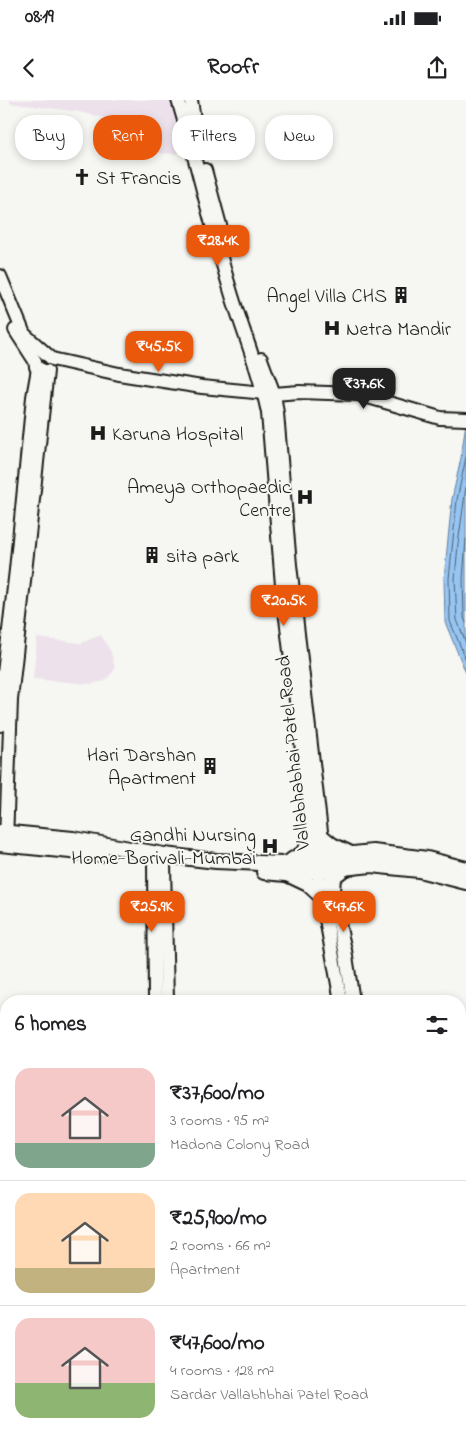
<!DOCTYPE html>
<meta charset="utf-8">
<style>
body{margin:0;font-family:"Indie Flower",sans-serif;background:#f2f2f2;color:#202124;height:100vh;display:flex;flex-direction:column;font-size:19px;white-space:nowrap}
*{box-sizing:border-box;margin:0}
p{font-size:16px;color:#757577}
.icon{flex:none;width:28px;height:28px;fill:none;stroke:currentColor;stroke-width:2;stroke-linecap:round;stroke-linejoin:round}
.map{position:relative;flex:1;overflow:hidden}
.details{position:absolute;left:0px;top:895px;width:466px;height:445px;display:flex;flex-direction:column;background:#fff;border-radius:20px 20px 0 0;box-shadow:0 2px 8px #0003}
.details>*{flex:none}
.hud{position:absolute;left:15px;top:15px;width:436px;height:45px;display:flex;gap:10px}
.price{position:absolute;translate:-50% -42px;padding:0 11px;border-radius:10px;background:#ea580c;color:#fff;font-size:16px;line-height:32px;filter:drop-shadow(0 1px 2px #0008)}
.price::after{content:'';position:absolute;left:50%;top:30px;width:15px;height:11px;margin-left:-8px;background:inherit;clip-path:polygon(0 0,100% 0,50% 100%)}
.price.selected{background:#222;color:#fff}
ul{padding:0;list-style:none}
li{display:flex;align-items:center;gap:15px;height:125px;padding:0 15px}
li+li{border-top:1px solid #e0e0e0}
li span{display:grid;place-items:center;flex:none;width:140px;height:100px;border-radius:15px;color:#555}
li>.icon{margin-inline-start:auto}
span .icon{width:60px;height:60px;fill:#fffc;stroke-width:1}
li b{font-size:21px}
h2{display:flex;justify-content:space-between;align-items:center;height:60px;padding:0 15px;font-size:21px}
.pill{padding:0 18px;border-radius:20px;background:#fff;box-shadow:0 2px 8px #0003;font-size:18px;line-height:45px}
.pill.selected{background:#ea580c;color:#fff}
.status{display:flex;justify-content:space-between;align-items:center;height:35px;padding:0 25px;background:#fff;direction:ltr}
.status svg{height:14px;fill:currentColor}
header{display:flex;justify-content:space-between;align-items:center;height:65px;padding:0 15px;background:#fff;font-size:22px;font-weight:700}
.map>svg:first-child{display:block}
.built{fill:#ede2eb}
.water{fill:#97c5f2;stroke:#66819c}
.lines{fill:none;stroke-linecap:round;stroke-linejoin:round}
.shore{stroke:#4d6072;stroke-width:1}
.secondary-casing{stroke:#1c1c1c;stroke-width:16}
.primary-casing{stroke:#1c1c1c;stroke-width:18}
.secondary{stroke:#f6f6f2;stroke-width:12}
.primary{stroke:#f6f6f2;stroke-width:14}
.labels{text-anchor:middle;stroke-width:4;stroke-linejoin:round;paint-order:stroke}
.poi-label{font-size:20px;fill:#1c1c1c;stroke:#f6f6f2;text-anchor:start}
.street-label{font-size:20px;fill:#1c1c1c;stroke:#f6f6f2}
</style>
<div class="status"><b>08:19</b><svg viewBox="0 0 49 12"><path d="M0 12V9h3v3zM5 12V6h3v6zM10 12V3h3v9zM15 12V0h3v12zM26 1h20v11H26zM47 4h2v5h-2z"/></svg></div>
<header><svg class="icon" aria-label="back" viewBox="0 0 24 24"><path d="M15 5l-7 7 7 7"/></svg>Roofr<svg class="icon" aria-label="share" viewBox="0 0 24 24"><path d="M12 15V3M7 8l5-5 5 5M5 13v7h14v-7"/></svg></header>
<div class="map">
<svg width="466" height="1340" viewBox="0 0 466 1340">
<rect width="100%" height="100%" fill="#f6f6f2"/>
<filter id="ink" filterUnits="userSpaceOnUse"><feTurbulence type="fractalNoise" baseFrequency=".02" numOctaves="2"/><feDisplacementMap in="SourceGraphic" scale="10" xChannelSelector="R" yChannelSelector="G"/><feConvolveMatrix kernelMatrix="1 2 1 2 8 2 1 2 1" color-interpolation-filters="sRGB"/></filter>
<g filter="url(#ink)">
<!-- built -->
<g class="built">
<polygon points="10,0 170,0 184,47 176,54 135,52 124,56 105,18 79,12 10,3"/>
<polygon points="101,535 111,552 115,569 105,581 91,584 33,579 37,538 81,543"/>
</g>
<!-- water -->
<polygon class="water" points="466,322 466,573 445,522 444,479 452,399 461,358"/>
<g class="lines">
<!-- shore -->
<g class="shore">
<polyline points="466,357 457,400 449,479 450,521 466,560"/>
<polyline points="466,387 458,444 455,479 457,520 466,543"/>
<polyline points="466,439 463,479 464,518 466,523"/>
</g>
<!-- secondary casing -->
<g class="secondary-casing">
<g id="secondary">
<path d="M178,0C197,62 211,126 230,189C242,230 260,271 268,313L282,485L314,750"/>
<polyline points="191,0 197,39"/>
<polyline points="205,70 224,140"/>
<polyline points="0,176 24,234 52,259 119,274 202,287 274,294 299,292 358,294 440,318 466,319"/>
<polyline points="15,230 35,261 36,267 44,271"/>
<polyline points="261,259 274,294 277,313 290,465 324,757"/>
<polyline points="0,625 1,599 16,470 33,297 38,269"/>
<polyline points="6,741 11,600 47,271"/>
<polyline points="154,762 155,901"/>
<polyline points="164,764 167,901"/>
<polyline points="317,770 341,901"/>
<polyline points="329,781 345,850 353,901"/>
<polyline points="460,1068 466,1059"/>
<polyline points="0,1083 6,1082"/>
<polyline points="0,1092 6,1092"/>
<polyline points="460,1268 466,1267"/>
<polyline points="367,1334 372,1340"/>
<polyline points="387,1334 391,1340"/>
<polyline points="79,1340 98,1334"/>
<polyline points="106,1340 124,1334"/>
<polyline points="170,1340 171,1334"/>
</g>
</g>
<!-- primary casing -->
<g class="primary-casing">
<g id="primary">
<polyline points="0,732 73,739 164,755 216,761 282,764 324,757 373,752 427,759 466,769"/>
<polyline points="322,737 332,745 351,754"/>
<polyline points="0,744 101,754"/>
<polyline points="292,760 302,754 312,741"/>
<polyline points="264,772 286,774 371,765 419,770 466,782"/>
<polyline points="287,774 308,784 322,797"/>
<polyline points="332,791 333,777 345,768"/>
</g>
</g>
<!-- secondary -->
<use href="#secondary" class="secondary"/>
<!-- primary -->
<use href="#primary" class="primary"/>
</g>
</g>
<!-- icons -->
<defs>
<g id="church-bare" transform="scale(1.35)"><path d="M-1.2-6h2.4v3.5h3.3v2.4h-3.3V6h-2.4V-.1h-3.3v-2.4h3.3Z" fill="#1c1c1c" stroke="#f6f6f2" stroke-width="2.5" paint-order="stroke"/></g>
<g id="building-bare" transform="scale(1.35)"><path d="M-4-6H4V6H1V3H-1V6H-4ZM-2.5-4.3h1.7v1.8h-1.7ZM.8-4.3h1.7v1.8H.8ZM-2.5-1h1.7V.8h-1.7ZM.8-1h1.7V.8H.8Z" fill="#1c1c1c" stroke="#f6f6f2" stroke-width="2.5" paint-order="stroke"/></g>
<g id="hospital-bare" transform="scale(1.35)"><path d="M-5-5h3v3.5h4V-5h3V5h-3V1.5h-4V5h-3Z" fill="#1c1c1c" stroke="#f6f6f2" stroke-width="2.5" paint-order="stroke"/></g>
</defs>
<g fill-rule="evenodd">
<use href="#church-bare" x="82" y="77"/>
<use href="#building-bare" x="401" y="195"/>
<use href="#hospital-bare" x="332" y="228"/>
<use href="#hospital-bare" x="98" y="333"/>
<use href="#hospital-bare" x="305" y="397"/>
<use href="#building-bare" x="152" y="455"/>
<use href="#building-bare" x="210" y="666"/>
<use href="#hospital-bare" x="270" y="746"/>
</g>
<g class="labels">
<!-- poi labels -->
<g class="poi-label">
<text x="96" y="84">St Francis</text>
<text x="387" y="202" text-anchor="end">Angel Villa CHS</text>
<text x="346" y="235">Netra Mandir</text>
<text x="112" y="340">Karuna Hospital</text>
<text x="291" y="393" text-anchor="end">Ameya Orthopaedic<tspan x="291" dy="23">Centre</tspan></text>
<text x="166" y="462">sita park</text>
<text x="196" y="661" text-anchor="end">Hari Darshan<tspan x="196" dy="23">Apartment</tspan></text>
<text x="256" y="741" text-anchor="end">Gandhi Nursing<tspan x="256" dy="23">Home-Borivali-Mumbai</tspan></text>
</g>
<!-- street labels -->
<g class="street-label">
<text transform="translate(292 653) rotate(-96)" y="7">Vallabhabhai Patel Road</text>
</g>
</g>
</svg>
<b class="price" style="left:218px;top:167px">₹28.4K</b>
<b class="price" style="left:159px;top:273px">₹45.5K</b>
<b class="price selected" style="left:364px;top:310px">₹37.6K</b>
<b class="price" style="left:284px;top:527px">₹20.5K</b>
<b class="price" style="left:152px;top:833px">₹25.9K</b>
<b class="price" style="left:344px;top:833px">₹47.6K</b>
<div class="hud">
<a class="pill">Buy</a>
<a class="pill selected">Rent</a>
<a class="pill">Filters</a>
<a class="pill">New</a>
</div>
<section class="details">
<h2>6 homes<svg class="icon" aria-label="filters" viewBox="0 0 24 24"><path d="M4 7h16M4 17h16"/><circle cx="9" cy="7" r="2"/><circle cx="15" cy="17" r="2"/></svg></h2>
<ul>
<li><span style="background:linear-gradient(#f6c9c9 75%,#7fa58c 0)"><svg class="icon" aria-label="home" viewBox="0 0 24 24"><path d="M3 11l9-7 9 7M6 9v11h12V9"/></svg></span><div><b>₹37,600/mo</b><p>3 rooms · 95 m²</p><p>Madona Colony Road</p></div></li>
<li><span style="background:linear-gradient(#ffd9b3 75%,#c2b280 0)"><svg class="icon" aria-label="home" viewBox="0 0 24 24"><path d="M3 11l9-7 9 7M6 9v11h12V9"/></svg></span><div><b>₹25,900/mo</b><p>2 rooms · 66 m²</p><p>Apartment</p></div></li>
<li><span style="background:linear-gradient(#f6c9c9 65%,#8fb573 0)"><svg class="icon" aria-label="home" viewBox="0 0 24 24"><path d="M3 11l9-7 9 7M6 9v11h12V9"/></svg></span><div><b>₹47,600/mo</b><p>4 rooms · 128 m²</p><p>Sardar Vallabhbhai Patel Road</p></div></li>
</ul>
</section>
</div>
